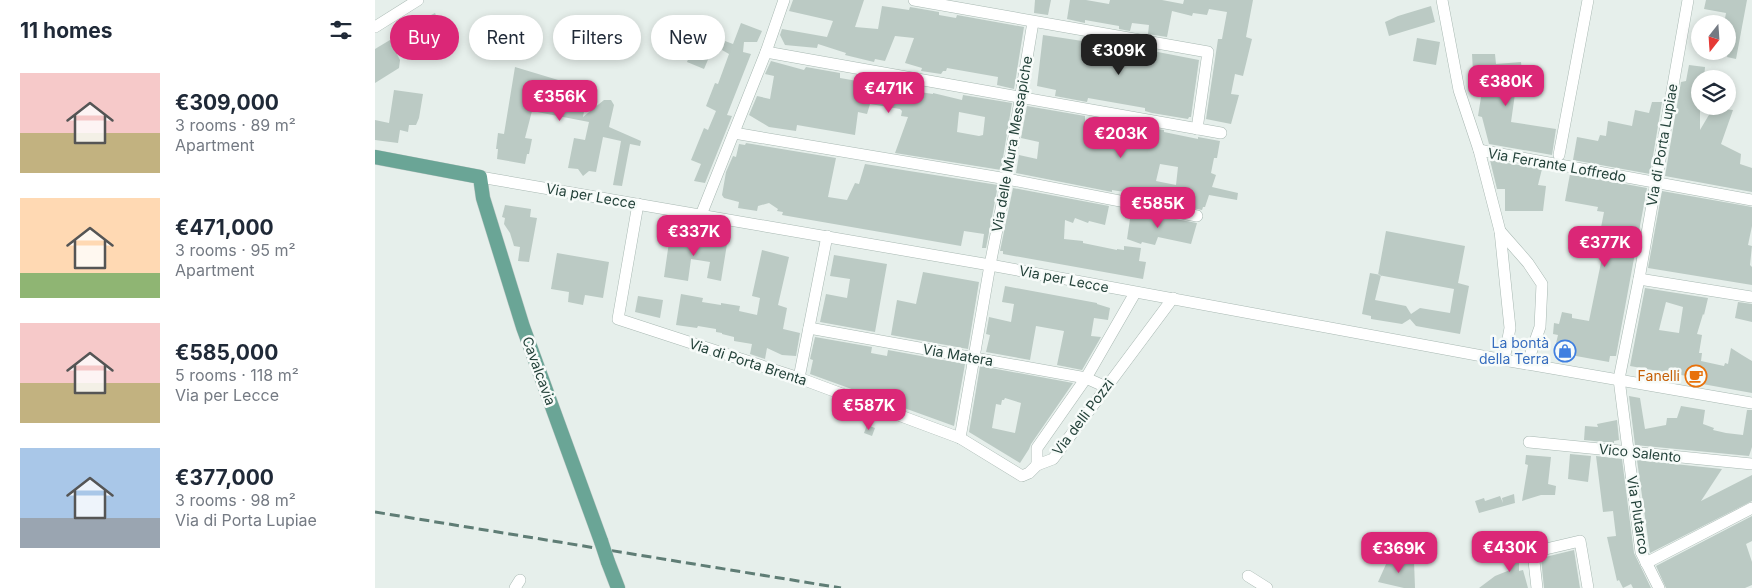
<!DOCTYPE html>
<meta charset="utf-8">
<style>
body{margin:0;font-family:Inter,sans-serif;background:#f2f2f3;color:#1f2937;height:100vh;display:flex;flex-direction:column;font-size:19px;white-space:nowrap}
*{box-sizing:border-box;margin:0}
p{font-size:16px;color:#747a83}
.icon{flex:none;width:28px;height:28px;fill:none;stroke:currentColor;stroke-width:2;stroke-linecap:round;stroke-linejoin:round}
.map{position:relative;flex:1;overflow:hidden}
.sheet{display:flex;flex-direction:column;background:#fff;width:375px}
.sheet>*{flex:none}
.banner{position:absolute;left:15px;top:15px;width:475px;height:45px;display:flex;gap:10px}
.needle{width:32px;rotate:197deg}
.buttons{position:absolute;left:1316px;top:15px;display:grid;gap:10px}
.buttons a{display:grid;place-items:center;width:45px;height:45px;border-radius:50%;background:#fff;box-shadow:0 2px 8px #0003;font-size:25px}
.price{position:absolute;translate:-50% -42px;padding:0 11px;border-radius:10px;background:#db2777;color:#fff;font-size:16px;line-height:32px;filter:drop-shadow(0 1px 2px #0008)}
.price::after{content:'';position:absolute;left:50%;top:30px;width:15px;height:11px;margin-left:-8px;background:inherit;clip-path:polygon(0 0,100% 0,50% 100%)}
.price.active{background:#222;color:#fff}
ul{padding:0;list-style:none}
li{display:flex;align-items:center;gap:15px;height:125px;padding:0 20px}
li span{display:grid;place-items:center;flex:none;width:140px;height:100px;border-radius:0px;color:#555}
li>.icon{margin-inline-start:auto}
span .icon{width:60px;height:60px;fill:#fffc;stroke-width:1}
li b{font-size:21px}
h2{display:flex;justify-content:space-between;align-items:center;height:60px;padding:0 20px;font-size:21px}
.chip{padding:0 18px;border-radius:22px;background:#fff;box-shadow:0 2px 8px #0003;font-size:18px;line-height:45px}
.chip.active{background:#db2777;color:#fff}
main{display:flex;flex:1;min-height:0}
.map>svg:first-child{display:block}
.building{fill:#bbcac4;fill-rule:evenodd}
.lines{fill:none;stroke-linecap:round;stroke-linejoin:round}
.minor-casing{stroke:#a8b8b2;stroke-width:12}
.major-casing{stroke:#c2cac8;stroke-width:15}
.minor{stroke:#fff;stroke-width:11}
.major{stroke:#6aa596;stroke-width:14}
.rail{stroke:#5f7d75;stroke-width:3;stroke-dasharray:10 5;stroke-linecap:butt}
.major-bridge-casing{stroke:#c2cac8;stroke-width:15;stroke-linecap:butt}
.major-bridge{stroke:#6aa596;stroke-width:14}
.labels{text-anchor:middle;stroke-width:5;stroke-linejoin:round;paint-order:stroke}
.street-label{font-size:14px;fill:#24423a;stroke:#f7fbf9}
.shop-label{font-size:14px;fill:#366cbe;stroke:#f7fbf9;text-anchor:end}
.food-label{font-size:14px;fill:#c56008;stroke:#f7fbf9;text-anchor:end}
</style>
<main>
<section class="sheet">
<h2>11 homes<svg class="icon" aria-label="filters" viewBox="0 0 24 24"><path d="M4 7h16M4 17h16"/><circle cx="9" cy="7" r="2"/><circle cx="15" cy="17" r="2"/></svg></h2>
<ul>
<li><span style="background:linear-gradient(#f6c9c9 60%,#c2b280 0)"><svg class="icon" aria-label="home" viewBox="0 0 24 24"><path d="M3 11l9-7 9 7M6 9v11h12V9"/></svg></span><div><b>€309,000</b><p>3 rooms · 89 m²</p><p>Apartment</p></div></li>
<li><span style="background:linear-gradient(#ffd9b3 75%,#8fb573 0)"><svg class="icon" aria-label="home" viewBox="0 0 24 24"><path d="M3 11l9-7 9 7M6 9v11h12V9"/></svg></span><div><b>€471,000</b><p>3 rooms · 95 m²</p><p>Apartment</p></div></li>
<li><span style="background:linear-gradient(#f6c9c9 60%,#c2b280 0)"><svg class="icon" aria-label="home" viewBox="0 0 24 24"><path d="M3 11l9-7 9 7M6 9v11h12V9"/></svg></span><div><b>€585,000</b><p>5 rooms · 118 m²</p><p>Via per Lecce</p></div></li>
<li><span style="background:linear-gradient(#a9c7e8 70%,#9aa5b1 0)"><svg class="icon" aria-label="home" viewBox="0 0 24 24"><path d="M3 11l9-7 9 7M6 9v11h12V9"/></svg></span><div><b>€377,000</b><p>3 rooms · 98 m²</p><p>Via di Porta Lupiae</p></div></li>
</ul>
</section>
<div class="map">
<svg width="1377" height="588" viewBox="0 0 1377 588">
<rect width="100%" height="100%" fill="#e6efeb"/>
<!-- building -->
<g class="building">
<polygon points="418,0 489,0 480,27 503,29 507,6 534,10 535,7 564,12 564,15 581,18 582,15 649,27 639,89 622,85 623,77 572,68 571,71 568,71 566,74 546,71 547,68 530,63 539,38 520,36 510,61 500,59 499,62 470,55 471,53 443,44 442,48 410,45 405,35 407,29 452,37 458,21 414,11"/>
<polygon points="660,0 676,0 673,15 659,13"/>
<polygon points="695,0 711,0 734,4 735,0 787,0 808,4 809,0 878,0 871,37 877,39 868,76 860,74 856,94 864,95 856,124 831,119 843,39 847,39 852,12 834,9 832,15 818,13 817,16 797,11 792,37 773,34 774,25 757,23 755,31 744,29 744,26 710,20 710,23 692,19"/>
<polygon points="1331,0 1372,0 1361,59 1352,57 1356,38 1352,37 1352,24 1349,24 1351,13 1329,9"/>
<polygon points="1056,6 1060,22 1014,36 1010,22 1023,16"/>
<polygon points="60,13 71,38 55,46 44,24 50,21 48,19"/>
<polygon points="366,23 387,31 382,42 369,42 368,52 376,54 352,115 357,116 330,183 319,181 326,164 316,160 329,128 333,130 341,111 331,106 340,83 343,84 354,54 347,50 350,41 358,44"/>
<polygon points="668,35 727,44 726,48 746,50 747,48 756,50 757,47 824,60 816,117 814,117 813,119 777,113 770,111 770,108 713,98 712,102 680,96 681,90 662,86"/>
<polygon points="1042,38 1065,42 1061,65 1038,61"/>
<polygon points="15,40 25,60 24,68 0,83 0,49"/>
<polygon points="319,40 338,48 329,69 312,62 314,57 312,56"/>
<polygon points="1097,54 1120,54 1121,64 1146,62 1147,72 1143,73 1136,122 1181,129 1177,155 1114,144 1107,117 1103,116 1107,91 1099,90"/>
<path d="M396,61L429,70L431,67L465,73V78L494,83L495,81L539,86L538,91L558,94V93L587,100L588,95L637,103L626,170L520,153L533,117L526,116L527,111L525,109L495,104L492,114L483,112L480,135L422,125L421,131L394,127L374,115L382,96L395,99L399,76L390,74ZM584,112L610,117L608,135L604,136L582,132Z"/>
<polygon points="1314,65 1330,67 1329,79 1325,79 1325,130 1338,108 1358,110 1346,144 1366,154 1365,164 1377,168 1377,192 1290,176 1306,82 1311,81"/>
<polygon points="140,67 213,89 208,117 229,100 236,100 239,105 234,127 266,141 265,146 255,144 247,186 238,185 246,141 228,137 221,172 214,171 208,176 203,169 193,168 199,138 210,140 214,122 157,111 150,138 157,139 154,154 152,154 150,164 122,159 123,149 121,149 123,133 129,134"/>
<polygon points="19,90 48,94 44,118 41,125 34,125 33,132 25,130 23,143 0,140 0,120 14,123"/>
<polygon points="1277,102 1287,102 1275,174 1198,160 1202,137 1223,141 1225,135 1231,136 1233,121 1257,126 1260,110 1274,113"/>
<path d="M652,106L710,116V122L727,125L728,120L757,125V128L773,130V128L789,130V132L823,139V137L845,141L842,158H839L836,173L841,175L837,187L863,193L862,200L834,195L830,207H828L827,210L755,195V193L737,190V192L641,173L644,155L662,159L664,142L646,138ZM785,164L803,167L801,185L781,181Z"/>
<polygon points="371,143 461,158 453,197 472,200 480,183 484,184 490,164 623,185 611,248 607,248 609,234 589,231 586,246 407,215 408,212 402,211 403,209 394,203 383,206 382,211 363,208 364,202 349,198 347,195 351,172 358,156 361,157 364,144 370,145"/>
<polygon points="1115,160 1167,169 1163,185 1171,186 1168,211 1130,211 1130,189 1122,189"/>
<polygon points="1195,174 1272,188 1241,356 1235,356 1234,362 1179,352 1183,335 1178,334 1179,323 1184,324 1187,312 1197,314 1197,318 1214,321 1230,243 1223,243 1229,212 1222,211 1223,207 1190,201"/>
<polygon points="638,188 734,206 730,225 714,221 713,223 700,218 698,223 690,220 689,239 708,241 708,243 742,250 742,249 749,250 749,246 766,248 764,261 771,262 768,279 628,254 628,251 625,251"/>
<polygon points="1287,191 1377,207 1377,226 1373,245 1377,246 1375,265 1377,267 1377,285 1273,268"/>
<polygon points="130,205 156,209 155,217 162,218 154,262 143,261 145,247 139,246 135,233 129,224 130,218 127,217"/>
<polygon points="752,210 822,223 816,244 783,237 780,245 767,242 766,244 752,239 755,219 750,218"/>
<polygon points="1011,231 1090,246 1083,283 1094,286 1085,334 1041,326 1035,319 1027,324 996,319 996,316 987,314 995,273 1006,275 1000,300 1031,306 1036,314 1045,308 1075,313 1079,289 1003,275"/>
<polygon points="295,235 352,244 346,281 332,278 335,262 316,259 313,281 289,277"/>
<polygon points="387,250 414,257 403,305 412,308 408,329 425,333 421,356 407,355 392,348 390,359 375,354 377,344 359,341 359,337 347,334 347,333 341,332 341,329 323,326 322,328 301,325 306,294 328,298 327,302 346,305 346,303 365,306 364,311 382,315 385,298 377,296"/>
<polygon points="182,253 234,262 228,298 210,295 208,305 193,302 194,292 176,289"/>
<polygon points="459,255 512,264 500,332 445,322 451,294 472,298 475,279 455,276"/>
<polygon points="548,272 604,282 593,349 516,335 522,300 541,304"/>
<polygon points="630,286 722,303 722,304 735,308 733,320 719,318 716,336 726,337 707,370 682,365 689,331 661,326 655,360 611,352 615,335 611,334 614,317 636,322 639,304 627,302"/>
<path d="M1270,288L1333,298L1329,315L1328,314L1322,334L1327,335L1324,353H1327L1326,361L1349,366L1350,363L1353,364L1356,348L1367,355L1377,361V393L1322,383L1323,378L1255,366ZM1291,302L1308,307L1304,333L1284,330Z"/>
<polygon points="263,296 288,300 285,318 260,312"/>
<polygon points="1363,302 1377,304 1377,322 1360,318"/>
<polygon points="440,337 497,347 496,353 512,356 513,350 590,364 579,426 435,374 438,360 435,359"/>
<path d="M605,366L698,383L656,444L654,449L645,463L594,432ZM630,398L646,403L640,433L617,428L621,404L626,405L627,400H629Z"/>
<polygon points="1254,396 1265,398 1270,429 1291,425 1292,418 1302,418 1306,406 1330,410 1328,424 1339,428 1338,430 1351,433 1368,435 1372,410 1377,410 1377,447 1374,456 1260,445"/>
<polygon points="1242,420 1244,440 1239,441 1239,443 1209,440 1210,426 1223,427 1222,424"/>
<polygon points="492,425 500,428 497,436 489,433"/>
<polygon points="1195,454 1216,456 1213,482 1193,479"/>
<polygon points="1151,455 1176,457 1173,484 1181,486 1180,495 1166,495 1147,501 1153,465 1150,464"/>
<polygon points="1221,456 1247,459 1259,553 1276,588 1258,588 1256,584 1248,588 1244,580 1242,581 1232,537 1241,536 1238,511 1228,512"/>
<polygon points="1262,460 1347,469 1326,501 1377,475 1377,501 1275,553"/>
<polygon points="1139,494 1140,503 1104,513 1100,501 1109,498 1110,501 1125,496 1128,503 1127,498"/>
<polygon points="1377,516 1377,541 1371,544 1377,562 1377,585 1370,588 1291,588 1281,566"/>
<polygon points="1137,540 1144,540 1144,571 1148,570 1153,588 1104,588 1120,576 1135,570"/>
<polygon points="1199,550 1205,588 1169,588 1166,558"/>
<polygon points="1039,561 1040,588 1029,588 1003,582 1012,562"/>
</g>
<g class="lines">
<!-- minor casing -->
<g class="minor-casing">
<g id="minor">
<polyline points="539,0 833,52 822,129"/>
<polyline points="1067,0 1084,90 1104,150 1125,231 1135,328 1129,360"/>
<polyline points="0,27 43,0"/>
<polyline points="391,52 846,133"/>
<polyline points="359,133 632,179 822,216"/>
<polyline points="1104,150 1377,200"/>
<polyline points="1184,155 1213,0"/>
<polyline points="105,177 615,265 1129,360 1377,403"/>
<polyline points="263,204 243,319 424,378 585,438 647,476 654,473 662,465"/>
<polyline points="326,215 391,52 409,0"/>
<polyline points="1125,231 1153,263 1167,284 1165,327 1152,364"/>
<polyline points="1264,279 1377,297"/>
<polyline points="760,293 711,378 662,448 662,465 678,459 798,298"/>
<polyline points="434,328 711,378 731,387"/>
<polyline points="424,378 452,236"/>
<polyline points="585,438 615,265 632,179 658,22"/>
<polyline points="1154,442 1377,464"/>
<polyline points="1271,563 1377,508"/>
<polyline points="873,576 892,588"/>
<polyline points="140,588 145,580"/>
<polyline points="1162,588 1158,552 1205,541 1213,588"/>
<polyline points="1284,588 1266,552 1244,379 1264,279 1313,0"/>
</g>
</g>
<!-- major casing -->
<g class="major-casing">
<g id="major">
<polyline points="0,157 105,177 108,198 148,327 226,541"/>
<polyline points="233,562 243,588"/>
</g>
</g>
<!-- minor -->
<use href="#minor" class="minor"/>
<!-- major -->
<use href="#major" class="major"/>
<!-- rail -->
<polyline class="rail" points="0,512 466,588"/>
<!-- major-bridge casing -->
<g class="major-bridge-casing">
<polyline id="major-bridge" points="226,541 233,562"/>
</g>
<!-- major-bridge -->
<use href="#major-bridge" class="major-bridge"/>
</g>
<!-- icons -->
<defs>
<g id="shop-ring" transform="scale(1.125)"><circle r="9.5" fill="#f7fbf9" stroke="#3f7fe0" stroke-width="1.5"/><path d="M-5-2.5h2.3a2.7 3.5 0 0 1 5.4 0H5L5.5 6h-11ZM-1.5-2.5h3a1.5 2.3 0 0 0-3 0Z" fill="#3f7fe0"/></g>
<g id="cafe-ring" transform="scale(1.125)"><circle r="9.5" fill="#f7fbf9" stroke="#e8710a" stroke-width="1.5"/><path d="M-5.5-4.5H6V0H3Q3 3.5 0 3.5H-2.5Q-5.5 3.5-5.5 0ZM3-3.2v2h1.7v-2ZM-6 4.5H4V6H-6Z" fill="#e8710a"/></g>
</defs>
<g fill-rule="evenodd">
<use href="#shop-ring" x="1190" y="351"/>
<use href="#cafe-ring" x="1321" y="376"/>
</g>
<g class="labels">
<!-- street labels -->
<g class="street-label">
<text transform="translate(637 144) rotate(-80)" y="5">Via delle Mura Messapiche</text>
<text transform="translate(1287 145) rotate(-80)" y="5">Via di Porta Lupiae</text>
<text transform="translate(1182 165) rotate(10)" y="5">Via Ferrante Loffredo</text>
<text transform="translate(216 196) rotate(10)" y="5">Via per Lecce</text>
<text transform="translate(689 279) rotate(11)" y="5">Via per Lecce</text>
<text transform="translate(583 355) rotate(10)" y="5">Via Matera</text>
<text transform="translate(373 362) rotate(18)" y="5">Via di Porta Brenta</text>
<text transform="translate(164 371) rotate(70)" y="5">Cavalcavia</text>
<text transform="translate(708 417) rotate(-53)" y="5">Via delli Pozzi</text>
<text transform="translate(1265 453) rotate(6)" y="5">Vico Salento</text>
<text transform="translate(1263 515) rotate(81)" y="5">Via Plutarco</text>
</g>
<!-- shop labels -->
<g class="shop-label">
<text x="1174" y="348">La bontà<tspan x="1174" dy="16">della Terra</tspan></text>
</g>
<!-- food labels -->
<g class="food-label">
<text x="1305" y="381">Fanelli</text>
</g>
</g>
</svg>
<div class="buttons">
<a><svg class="needle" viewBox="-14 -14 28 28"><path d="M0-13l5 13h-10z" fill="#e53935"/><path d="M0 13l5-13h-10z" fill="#747a83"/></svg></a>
<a><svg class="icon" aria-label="layers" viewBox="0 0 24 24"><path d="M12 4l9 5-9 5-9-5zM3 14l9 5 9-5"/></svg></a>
</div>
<b class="price active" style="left:744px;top:76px">€309K</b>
<b class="price" style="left:1131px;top:107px">€380K</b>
<b class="price" style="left:514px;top:114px">€471K</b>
<b class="price" style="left:185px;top:122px">€356K</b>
<b class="price" style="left:746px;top:159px">€203K</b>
<b class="price" style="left:783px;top:229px">€585K</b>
<b class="price" style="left:319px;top:257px">€337K</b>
<b class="price" style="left:1230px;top:268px">€377K</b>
<b class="price" style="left:494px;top:431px">€587K</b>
<b class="price" style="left:1135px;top:573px">€430K</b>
<b class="price" style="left:1024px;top:574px">€369K</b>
<div class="banner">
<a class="chip active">Buy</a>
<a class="chip">Rent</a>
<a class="chip">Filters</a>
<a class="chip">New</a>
</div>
</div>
</main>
